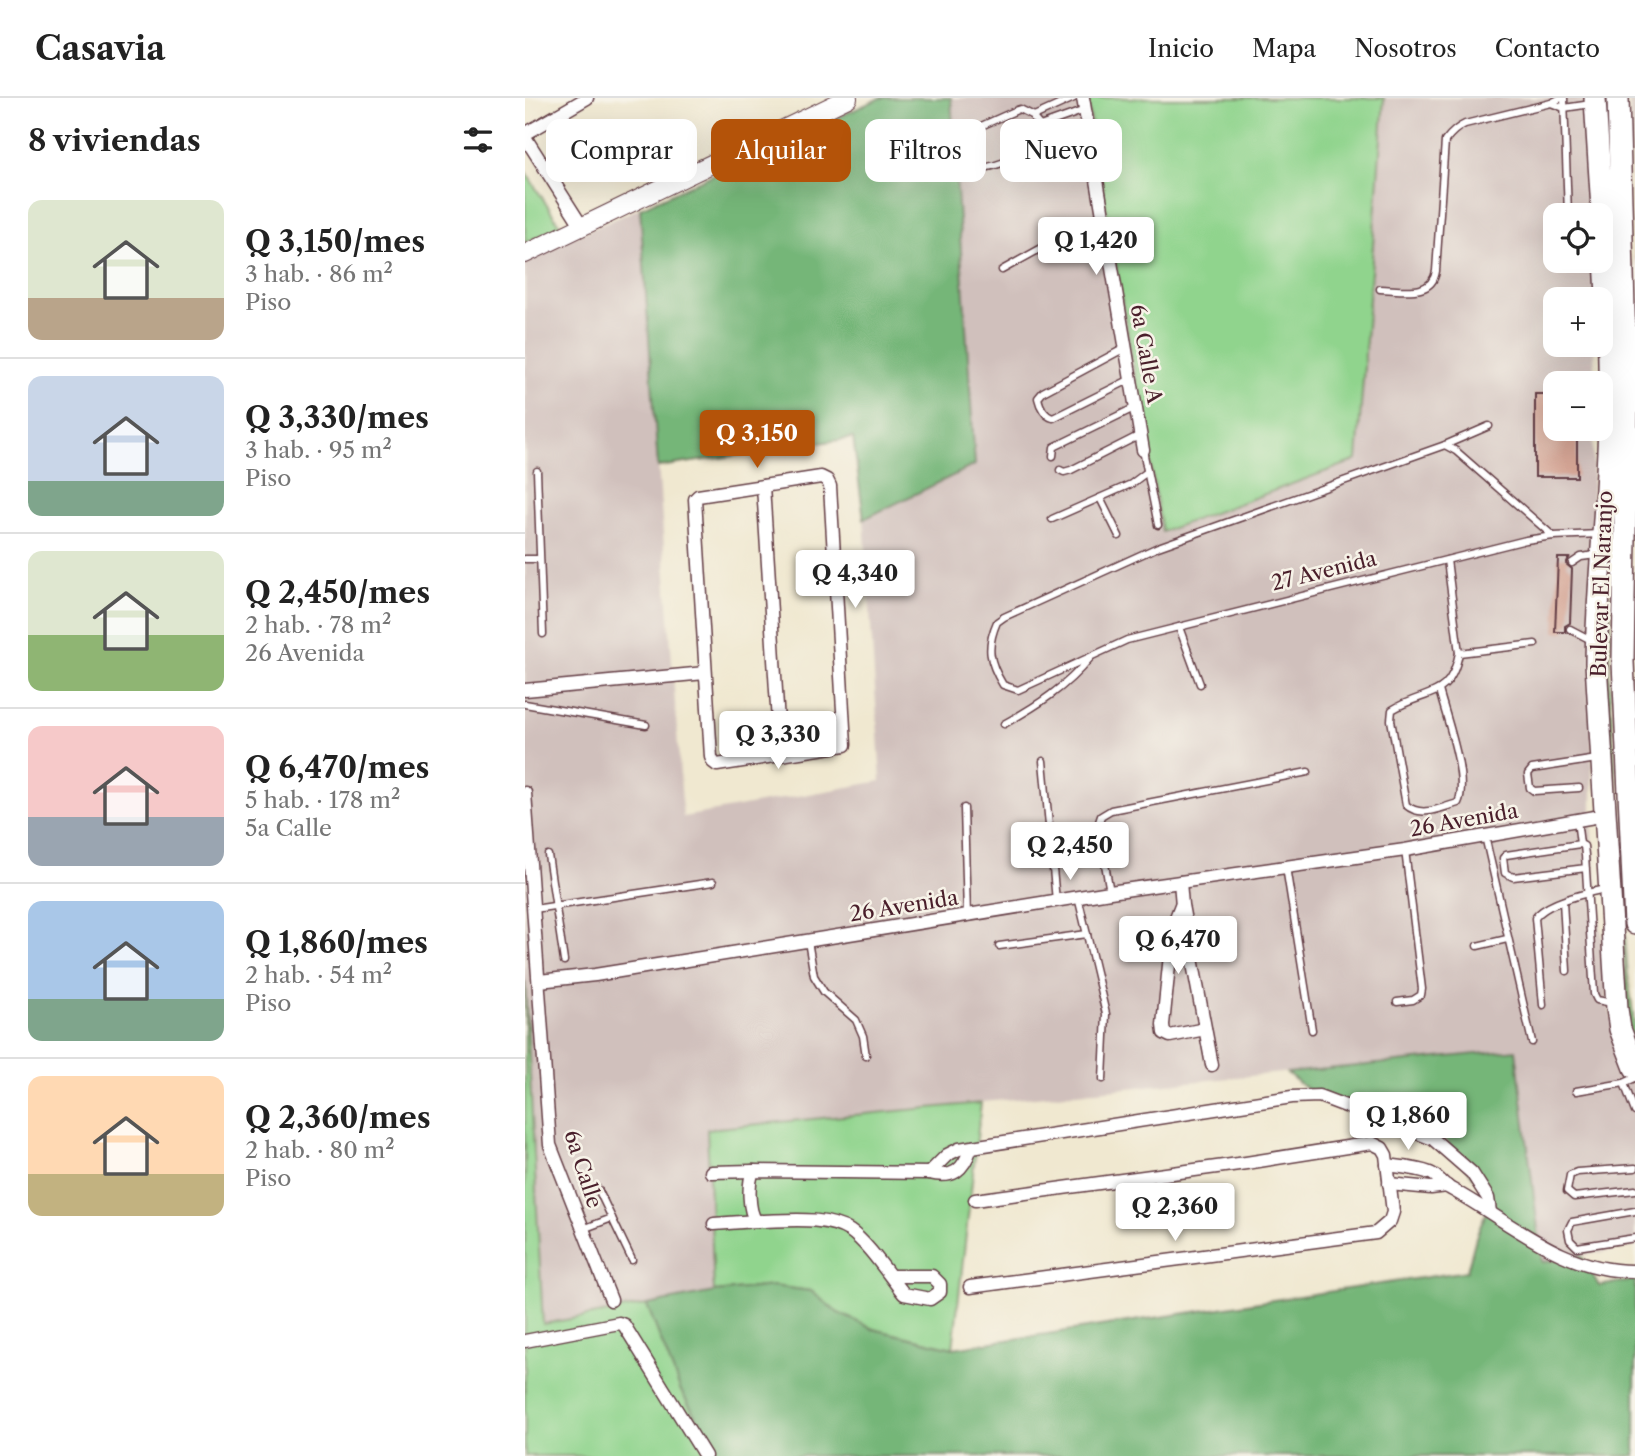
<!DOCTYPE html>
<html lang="es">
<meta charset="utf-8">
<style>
body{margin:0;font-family:"Libre Caslon Text",serif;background:#f6f6f6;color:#222;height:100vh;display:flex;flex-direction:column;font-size:26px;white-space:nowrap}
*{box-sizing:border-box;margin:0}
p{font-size:23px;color:#767676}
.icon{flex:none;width:38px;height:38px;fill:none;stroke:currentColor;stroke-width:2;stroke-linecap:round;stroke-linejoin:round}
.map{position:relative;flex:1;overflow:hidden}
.drawer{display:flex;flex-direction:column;background:#fff;width:525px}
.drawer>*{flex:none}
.banner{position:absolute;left:21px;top:21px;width:665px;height:63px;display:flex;gap:14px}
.fabs{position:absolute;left:1018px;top:105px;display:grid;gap:14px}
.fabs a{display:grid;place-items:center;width:70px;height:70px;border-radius:14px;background:#fff;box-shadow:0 7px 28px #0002;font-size:35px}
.price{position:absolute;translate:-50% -60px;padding:0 16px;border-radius:7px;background:#fff;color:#222;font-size:23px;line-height:46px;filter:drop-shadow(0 2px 4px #0008)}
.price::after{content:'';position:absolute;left:50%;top:42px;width:21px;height:16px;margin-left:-10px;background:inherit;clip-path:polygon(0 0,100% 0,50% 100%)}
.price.active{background:#b45309;color:#fff}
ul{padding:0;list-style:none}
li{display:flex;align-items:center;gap:21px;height:175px;padding:0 28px}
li+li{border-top:2px solid #e0e0e0}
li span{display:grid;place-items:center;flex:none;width:196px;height:140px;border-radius:14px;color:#555}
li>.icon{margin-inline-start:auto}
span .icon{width:84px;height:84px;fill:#fffc;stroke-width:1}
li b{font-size:30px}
h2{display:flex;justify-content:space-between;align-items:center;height:84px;padding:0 28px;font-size:30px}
.tag{padding:0 24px;border-radius:14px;background:#fff;box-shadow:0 7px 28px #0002;font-size:24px;line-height:63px}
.tag.active{background:#b45309;color:#fff}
header{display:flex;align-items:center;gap:42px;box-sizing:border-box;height:98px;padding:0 35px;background:#fff;border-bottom:2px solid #e0e0e0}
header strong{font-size:33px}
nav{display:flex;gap:38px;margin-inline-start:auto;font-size:24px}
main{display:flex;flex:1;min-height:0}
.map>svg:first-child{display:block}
.industrial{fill:#d0c0bc}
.green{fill:#90d48d;stroke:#6d7a5c;stroke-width:2}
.forest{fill:#74b678;stroke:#5f6a52;stroke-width:2}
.building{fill:#d4a494}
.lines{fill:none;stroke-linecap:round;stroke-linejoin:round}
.lane-casing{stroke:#633d44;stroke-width:9}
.street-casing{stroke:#633d44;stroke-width:15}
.secondary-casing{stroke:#633d44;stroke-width:20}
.primary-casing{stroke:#633d44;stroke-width:24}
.lane{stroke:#fff;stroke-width:6}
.street{stroke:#fff;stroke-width:12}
.secondary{stroke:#fff;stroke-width:18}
.primary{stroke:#fff;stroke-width:21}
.labels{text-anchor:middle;stroke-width:5;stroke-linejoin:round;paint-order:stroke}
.street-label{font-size:21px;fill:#4a1f2b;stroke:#f7f3e8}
</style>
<header>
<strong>Casavia</strong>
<nav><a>Inicio</a><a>Mapa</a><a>Nosotros</a><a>Contacto</a></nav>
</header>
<main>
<section class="drawer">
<h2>8 viviendas<svg class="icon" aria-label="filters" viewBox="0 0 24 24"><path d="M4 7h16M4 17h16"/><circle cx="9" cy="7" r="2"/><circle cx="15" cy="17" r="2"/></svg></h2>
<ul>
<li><span style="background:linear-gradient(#dfe7d0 70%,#b9a48a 0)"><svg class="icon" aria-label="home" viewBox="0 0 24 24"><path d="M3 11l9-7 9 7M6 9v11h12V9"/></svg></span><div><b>Q 3,150/mes</b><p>3 hab. · 86 m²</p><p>Piso</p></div></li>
<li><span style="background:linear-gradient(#c9d6e8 75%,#7fa58c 0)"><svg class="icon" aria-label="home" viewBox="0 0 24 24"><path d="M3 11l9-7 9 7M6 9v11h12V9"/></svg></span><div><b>Q 3,330/mes</b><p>3 hab. · 95 m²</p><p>Piso</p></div></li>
<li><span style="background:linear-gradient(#dfe7d0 60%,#8fb573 0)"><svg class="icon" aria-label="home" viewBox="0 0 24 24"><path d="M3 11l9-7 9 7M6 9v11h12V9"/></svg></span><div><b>Q 2,450/mes</b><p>2 hab. · 78 m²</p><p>26 Avenida</p></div></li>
<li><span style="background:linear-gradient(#f6c9c9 65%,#9aa5b1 0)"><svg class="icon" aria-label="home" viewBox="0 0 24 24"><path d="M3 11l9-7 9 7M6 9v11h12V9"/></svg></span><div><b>Q 6,470/mes</b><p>5 hab. · 178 m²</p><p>5a Calle</p></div></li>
<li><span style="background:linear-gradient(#a9c7e8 70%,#7fa58c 0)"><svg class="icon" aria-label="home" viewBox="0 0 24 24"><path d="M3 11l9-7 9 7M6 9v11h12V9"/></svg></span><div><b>Q 1,860/mes</b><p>2 hab. · 54 m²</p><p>Piso</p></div></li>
<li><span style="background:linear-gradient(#ffd9b3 70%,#c2b280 0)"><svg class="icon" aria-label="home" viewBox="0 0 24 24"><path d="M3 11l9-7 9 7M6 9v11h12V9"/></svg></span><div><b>Q 2,360/mes</b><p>2 hab. · 80 m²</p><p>Piso</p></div></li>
</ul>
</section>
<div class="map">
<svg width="1110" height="1358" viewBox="0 0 1110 1358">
<rect width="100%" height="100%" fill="#f7f3e8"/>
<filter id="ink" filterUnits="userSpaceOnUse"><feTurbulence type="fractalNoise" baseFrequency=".0143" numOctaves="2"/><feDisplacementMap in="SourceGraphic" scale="14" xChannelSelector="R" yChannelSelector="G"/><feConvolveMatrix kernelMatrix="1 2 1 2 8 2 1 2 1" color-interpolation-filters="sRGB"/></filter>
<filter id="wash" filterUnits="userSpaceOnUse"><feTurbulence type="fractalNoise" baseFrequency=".00686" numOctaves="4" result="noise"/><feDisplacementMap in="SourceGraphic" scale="28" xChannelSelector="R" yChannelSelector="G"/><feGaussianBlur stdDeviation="1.57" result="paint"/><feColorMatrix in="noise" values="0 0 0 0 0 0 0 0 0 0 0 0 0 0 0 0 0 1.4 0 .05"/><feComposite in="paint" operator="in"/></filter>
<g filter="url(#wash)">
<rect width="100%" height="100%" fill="#f0e8d0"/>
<!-- industrial -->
<g class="industrial">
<polygon points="426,0 562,0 638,433 832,362 859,0 1061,0 1066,117 1031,117 1031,163 1068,163 1070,201 1031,201 1031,247 1070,247 1068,285 1031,285 1031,331 1068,331 1067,727 1083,906 1102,974 1110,992 1110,1149 1017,1164 991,952 183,1031 189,1194 18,1226 0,883 0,160 115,110 158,719 356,683 339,421 450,367"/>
<polygon points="1104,0 1110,0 1110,207"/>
</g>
<!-- green -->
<g class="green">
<polygon points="562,0 859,0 832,362 637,434"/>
<polygon points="0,73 36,129 0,145"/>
<path d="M1082,497L1085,498L1086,502L1084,579L1102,866C1104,894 1110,922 1110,950L1104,932L1080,581Z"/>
<polygon points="0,883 18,1226 122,1207 156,1293 194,1358 0,1358"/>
<polygon points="456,1005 428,1250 348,1231 313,1215 286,1193 248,1188 189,1194 182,1031"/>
</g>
<!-- forest -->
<g class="forest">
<polygon points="355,0 426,0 450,367 339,421 328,340 133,369 115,110"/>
<polygon points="991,952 1017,1164 1057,1158 1074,1188 1110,1182 1110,1358 194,1358 156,1293 122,1207 189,1194 248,1188 286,1193 313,1215 348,1231 428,1250 942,1173 951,1139 966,1102 920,1041 789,997 762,975"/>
</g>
<g id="blocks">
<!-- building -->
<g class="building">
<polygon points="1010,296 1031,296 1031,331 1052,331 1052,379 1010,379"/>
<polygon points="1033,460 1044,460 1041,466 1047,471 1045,525 1040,528 1040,534 1030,534"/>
</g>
</g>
</g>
<g filter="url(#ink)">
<use href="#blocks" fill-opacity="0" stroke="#633d44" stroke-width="2"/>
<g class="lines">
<!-- lane casing -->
<g class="lane-casing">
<g id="lane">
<polyline points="1039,0 1043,117"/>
<polyline points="1026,5 1039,10 1066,6"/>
<polyline points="509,18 549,0"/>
<path d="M536,38C512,49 466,76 441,70C433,59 431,49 436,37L492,12L495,11L509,18V21L515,28L560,12"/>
<polyline points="477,172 578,116"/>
<path d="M855,191C875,191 907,200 911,173L920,43C926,35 931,30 940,26L1026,5L1036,0"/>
<path d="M600,250L518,294L513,300C515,309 520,318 528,320L606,281"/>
<path d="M964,328L920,347L633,449L479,519L472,524C461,549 464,564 478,587L493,592L602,542L1001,442L1028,438L1075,436"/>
<polyline points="920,347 931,353 1028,438"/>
<polyline points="618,352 633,427"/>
<polyline points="528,358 529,349 611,309"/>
<polyline points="535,372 539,374 546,372 615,337"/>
<polyline points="12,373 18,536"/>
<polyline points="575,400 594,438"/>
<polyline points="527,421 606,386 622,374"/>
<polyline points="0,461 14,461"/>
<polyline points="1047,465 1056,459 1071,457"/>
<polyline points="654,529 675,586"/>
<polyline points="1045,531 1068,543"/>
<polyline points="934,555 1010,546"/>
<path d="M914,592C921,619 944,681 933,705C915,710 896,720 881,707L866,622L867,612C901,591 925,603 934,555L922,462"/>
<polyline points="0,606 121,627"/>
<path d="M479,626C512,608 541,589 565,560"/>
<polyline points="518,663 531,803"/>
<polyline points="1054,690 1009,693 1005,690 1003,676 1007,671 1072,661"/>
<polyline points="439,710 442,817"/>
<polyline points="1052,722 1055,746"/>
<polyline points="960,738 1007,944"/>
<polyline points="23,757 39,863"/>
<polyline points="761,769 787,932"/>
<polyline points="1061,770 988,779 980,775 978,760 981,757 1055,746 1059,748 1060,757 1069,896 1072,902 1087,905"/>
<polyline points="585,794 573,727 576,718 586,712 783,674"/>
<polyline points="553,799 581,916 578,981"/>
<polyline points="1038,803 1042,873"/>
<polyline points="9,811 188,784"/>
<polyline points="283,843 289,878 299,894 331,922 338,938 341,958"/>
<polyline points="474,848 562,836"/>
<polyline points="952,848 982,841"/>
<polyline points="872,904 888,902 896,897 897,891 880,752"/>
<path d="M1018,907L1010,820C1021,804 1061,795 1080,791"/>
<polyline points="1110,980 1099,985 1110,1014"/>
<polyline points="1051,993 1099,985"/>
<polyline points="1110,1070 1052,1074 1045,1077 1042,1093 1049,1099 1110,1092"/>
<polyline points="73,1091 107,1162"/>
<polyline points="1110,1113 1047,1124 1043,1132 1045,1142 1052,1149 1110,1140"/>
<polyline points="58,1131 87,1120"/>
</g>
</g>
<!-- street casing -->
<g class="street-casing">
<g id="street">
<polyline points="558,0 618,352"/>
<polyline points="0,36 62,0"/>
<polyline points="0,39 56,127"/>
<polygon points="296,379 302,382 305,388 320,647 192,667 188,664 186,659 170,401 173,398"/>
<polyline points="238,388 255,656"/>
<polyline points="0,592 180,575"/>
<polyline points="0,695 25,1047 86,1202"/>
<polyline points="655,784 657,807 687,967"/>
<polyline points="656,807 648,827 638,927 639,935 645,938 680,931"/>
<polyline points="14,883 70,877 585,794 880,752 1081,717"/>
<path d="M862,1067C876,1069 892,1070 905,1075C913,1078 918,1087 926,1091C986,1124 1038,1174 1110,1173"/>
<polyline points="186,1074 228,1073"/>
<polyline points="404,1075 422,1057 434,1051 767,999 794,998 908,1041 947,1075 963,1100 965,1114"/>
<polyline points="864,1086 906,1090 922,1088"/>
<polyline points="189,1126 231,1123"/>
<path d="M366,1178H407L415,1186V1194L405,1201L379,1196C365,1179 343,1145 325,1133C300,1117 260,1123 231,1123C223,1113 223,1085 228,1073L404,1075C428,1081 438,1073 446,1050"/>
<polyline points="445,1189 851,1135 865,1123 868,1114 861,1057 857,1050 847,1045 721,1065 450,1102"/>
<polyline points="0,1243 94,1225 99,1227 180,1358"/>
</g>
</g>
<!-- secondary casing -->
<g class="secondary-casing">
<polyline id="secondary" points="0,156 323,0"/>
</g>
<!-- primary casing -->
<g class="primary-casing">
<g id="primary">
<path d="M1070,0C1076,107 1086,213 1084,320C1083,402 1072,483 1071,565L1092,911L1095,931L1110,970"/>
<polyline points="1093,0 1102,315 1098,564 1110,826"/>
</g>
</g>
<!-- lane -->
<use href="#lane" class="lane"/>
<!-- street -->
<use href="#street" class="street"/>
<!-- secondary -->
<use href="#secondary" class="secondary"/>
<!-- primary -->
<use href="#primary" class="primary"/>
</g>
</g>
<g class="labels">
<!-- street labels -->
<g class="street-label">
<text transform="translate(621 256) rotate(80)" y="7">6a Calle A</text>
<text transform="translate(799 473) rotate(-14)" y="7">27 Avenida</text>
<text transform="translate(1077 486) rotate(-88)" y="7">Bulevar El Naranjo</text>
<text transform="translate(939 722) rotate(-10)" y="7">26 Avenida</text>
<text transform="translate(379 808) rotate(-9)" y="7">26 Avenida</text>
<text transform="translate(58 1071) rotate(72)" y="7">6a Calle</text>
</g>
</g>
</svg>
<div class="fabs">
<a><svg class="icon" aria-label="locate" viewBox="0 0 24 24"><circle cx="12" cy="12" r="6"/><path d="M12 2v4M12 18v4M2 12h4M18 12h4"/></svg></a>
<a>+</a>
<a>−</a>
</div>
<b class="price" style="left:571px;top:179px">Q 1,420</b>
<b class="price active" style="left:232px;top:372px">Q 3,150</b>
<b class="price" style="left:330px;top:512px">Q 4,340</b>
<b class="price" style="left:253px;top:673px">Q 3,330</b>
<b class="price" style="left:545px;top:784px">Q 2,450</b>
<b class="price" style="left:653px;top:878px">Q 6,470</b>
<b class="price" style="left:883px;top:1054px">Q 1,860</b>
<b class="price" style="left:650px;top:1145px">Q 2,360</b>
<div class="banner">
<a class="tag">Comprar</a>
<a class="tag active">Alquilar</a>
<a class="tag">Filtros</a>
<a class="tag">Nuevo</a>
</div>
</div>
</main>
